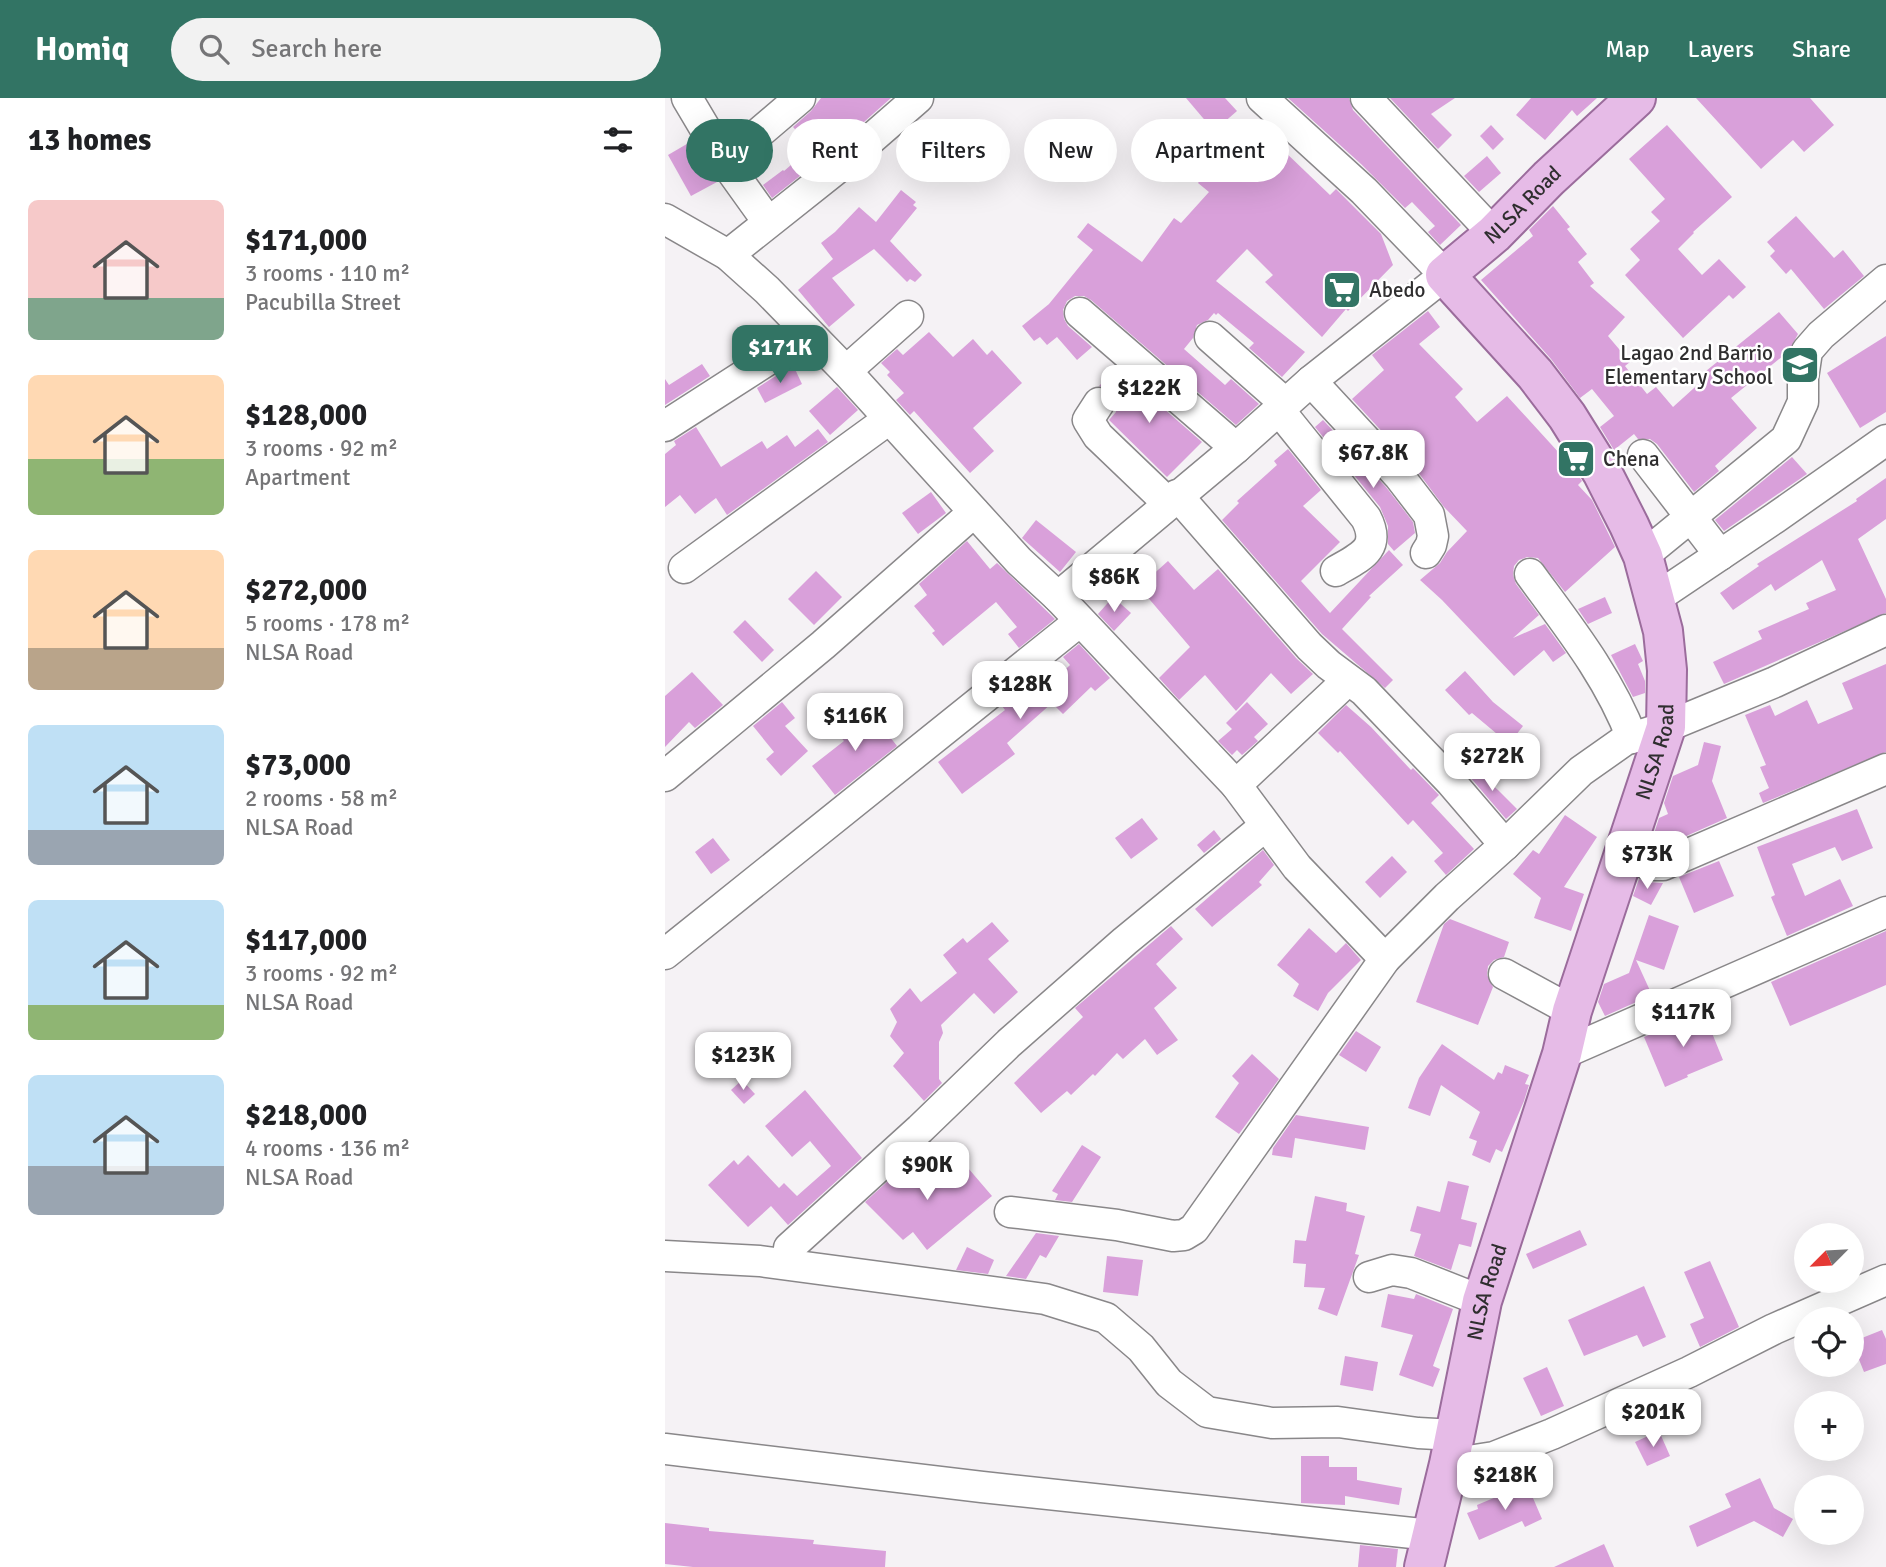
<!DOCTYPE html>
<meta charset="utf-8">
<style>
body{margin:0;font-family:Signika,sans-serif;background:#f2f2f2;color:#202124;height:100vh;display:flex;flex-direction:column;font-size:26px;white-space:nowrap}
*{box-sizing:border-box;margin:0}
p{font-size:23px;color:#757577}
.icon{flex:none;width:38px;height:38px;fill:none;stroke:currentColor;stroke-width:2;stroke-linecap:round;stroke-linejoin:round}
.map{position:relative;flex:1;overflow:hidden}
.panel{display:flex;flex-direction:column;background:#fff;width:665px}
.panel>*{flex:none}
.banner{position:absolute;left:21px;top:21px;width:665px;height:63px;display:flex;gap:14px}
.needle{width:46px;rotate:246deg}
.fabs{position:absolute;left:1129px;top:1125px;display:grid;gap:14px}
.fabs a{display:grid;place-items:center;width:70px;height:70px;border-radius:50%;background:#fff;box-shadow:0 7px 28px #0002;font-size:35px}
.price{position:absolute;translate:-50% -60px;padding:0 16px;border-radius:14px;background:#fff;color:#222;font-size:23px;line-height:46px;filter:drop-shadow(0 2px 4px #0008)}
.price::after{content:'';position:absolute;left:50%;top:42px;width:21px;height:16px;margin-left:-10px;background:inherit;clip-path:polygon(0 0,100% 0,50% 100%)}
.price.on{background:#327464;color:#fff}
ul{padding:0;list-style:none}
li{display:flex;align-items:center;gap:21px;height:175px;padding:0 28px}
li span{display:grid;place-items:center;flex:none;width:196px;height:140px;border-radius:10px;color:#555}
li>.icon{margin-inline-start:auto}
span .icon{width:84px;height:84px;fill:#fffc;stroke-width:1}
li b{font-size:30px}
h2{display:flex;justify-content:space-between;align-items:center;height:84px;padding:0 28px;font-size:30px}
.pill{padding:0 24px;border-radius:32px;background:#fff;box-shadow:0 7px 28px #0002;font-size:24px;line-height:63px}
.pill.on{background:#327464;color:#fff}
header{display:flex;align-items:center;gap:42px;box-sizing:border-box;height:98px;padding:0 35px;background:#327464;color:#fff}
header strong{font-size:33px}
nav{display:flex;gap:38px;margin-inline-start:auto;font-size:24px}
.search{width:490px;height:63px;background:#f2f2f2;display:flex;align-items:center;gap:18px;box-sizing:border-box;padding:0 24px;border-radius:38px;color:#757577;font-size:26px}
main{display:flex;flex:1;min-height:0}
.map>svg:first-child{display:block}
.building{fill:#d9a0da}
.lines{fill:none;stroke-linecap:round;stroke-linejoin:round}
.minor-casing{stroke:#898789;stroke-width:33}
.major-casing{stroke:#9b6c9c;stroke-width:42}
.minor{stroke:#fff;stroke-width:30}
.major{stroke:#e6bbe7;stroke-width:38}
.labels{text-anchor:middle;stroke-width:5;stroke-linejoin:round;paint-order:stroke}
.street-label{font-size:21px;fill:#2f2e2f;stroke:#fff}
.poi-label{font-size:21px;fill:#2f2e2f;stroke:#fff;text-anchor:start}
</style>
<header>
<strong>Homiq</strong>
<div class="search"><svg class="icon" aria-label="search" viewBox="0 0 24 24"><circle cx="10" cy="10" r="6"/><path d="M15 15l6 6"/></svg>Search here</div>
<nav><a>Map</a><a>Layers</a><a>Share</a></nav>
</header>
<main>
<section class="panel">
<h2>13 homes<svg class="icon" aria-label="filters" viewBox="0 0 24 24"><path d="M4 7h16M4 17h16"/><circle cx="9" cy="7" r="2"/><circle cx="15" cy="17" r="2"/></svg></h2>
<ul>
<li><span style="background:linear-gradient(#f6c9c9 70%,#7fa58c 0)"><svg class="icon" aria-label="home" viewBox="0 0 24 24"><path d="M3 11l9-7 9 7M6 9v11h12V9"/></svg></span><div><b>$171,000</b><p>3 rooms · 110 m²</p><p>Pacubilla Street</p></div></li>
<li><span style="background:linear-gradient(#ffd9b3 60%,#8fb573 0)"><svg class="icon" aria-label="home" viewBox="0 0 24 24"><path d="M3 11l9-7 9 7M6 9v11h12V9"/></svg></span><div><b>$128,000</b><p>3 rooms · 92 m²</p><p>Apartment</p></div></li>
<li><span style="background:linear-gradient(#ffd9b3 70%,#b9a48a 0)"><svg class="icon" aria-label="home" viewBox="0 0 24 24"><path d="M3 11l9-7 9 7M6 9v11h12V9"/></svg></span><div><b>$272,000</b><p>5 rooms · 178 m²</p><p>NLSA Road</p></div></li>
<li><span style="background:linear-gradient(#bfe0f5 75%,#9aa5b1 0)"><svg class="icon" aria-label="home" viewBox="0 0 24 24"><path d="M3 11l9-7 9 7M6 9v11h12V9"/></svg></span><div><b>$73,000</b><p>2 rooms · 58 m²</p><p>NLSA Road</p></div></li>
<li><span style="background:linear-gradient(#bfe0f5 75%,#8fb573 0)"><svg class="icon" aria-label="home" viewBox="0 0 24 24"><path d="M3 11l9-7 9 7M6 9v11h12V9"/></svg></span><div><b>$117,000</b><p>3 rooms · 92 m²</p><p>NLSA Road</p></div></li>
<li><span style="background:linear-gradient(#bfe0f5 65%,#9aa5b1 0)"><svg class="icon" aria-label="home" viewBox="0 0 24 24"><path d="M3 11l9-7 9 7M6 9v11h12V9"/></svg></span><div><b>$218,000</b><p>4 rooms · 136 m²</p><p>NLSA Road</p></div></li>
</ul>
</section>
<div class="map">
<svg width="1221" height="1469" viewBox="0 0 1221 1469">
<rect width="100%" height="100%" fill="#f5f2f5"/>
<!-- building -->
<g class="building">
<polygon points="156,0 226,0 164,55 107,100 98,87 118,72 119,73 147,49 128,29 146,13"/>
<polygon points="521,0 560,0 572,13 549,33"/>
<polygon points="623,0 684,0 688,12 796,127 775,147 763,134 770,128 747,104 740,110 696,66"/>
<polygon points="725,0 790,0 766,16 787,37 773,51"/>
<polygon points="866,0 932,0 912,18 907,12 880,42 851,17"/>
<polygon points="1031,0 1145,0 1169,27 1139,54 1128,42 1096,71"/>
<polygon points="826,27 839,41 828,52 815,38"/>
<polygon points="1002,27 1067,99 1028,134 1029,135 1013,151 1037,177 1054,161 1081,189 1068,201 1064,197 1018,240 960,177 975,162 965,151 995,123 986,114 1000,101 964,61"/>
<polygon points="27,43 52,84 26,98 3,57"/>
<polygon points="618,52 665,97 671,91 716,136 728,167 683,213 681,211 657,239 600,184 608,177 582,151 551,183 640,254 617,279 584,250 589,245 553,215 551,217 549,215 543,222 532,227 528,240 519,251 560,287 566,281 594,306 571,327 426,202 419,198 410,198 402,203 398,212 399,221 403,228 427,249 412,262 392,239 382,247 375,239 369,243 357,228 384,206 428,152 412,139 423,125 477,164 509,120 516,125 544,94 533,85 554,58 583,81"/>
<polygon points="822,58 836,75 814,94 799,78"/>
<polygon points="236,92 251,104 248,107 252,110 225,143 257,177 250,184 245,181 242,184 209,151 167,180 190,207 164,229 133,192 168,161 156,145 170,134 194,109 211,124"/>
<polygon points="888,108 905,129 902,131 922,156 913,164 929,185 925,188 960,219 943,238 965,264 960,268 982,296 991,289 1008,309 1039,281 1036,277 1114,214 1133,236 1124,253 1066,300 1092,330 1050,368 1054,373 1029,394 992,346 985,341 973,341 969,336 949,352 935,329 949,318 927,291 915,300 886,261 816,182 868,138 864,132"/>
<polygon points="1131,118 1169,160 1178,152 1199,178 1159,211 1126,171 1121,176 1105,158 1110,153 1102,144"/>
<polygon points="763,213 775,229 754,246 798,291 790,299 812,324 842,298 895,356 897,353 899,355 917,383 913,387 927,402 950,449 900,494 873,460 862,459 854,462 849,468 848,477 851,486 874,517 848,540 880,526 901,555 888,564 879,552 849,578 777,502 755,482 775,465 782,454 802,433 779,409 747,366 687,301 719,272 707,257"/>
<polygon points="264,234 288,259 308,241 322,257 327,252 357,285 308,330 329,353 305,375 249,313 245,317 231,302 239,295 222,277 225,274 216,265 232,251 238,257"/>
<polygon points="1221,238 1221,314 1195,330 1162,275"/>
<polygon points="37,266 45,278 0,307 0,281 4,287"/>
<polygon points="128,267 137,286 100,305 92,290"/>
<polygon points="452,270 537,344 502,379 444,322 451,314 450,298 444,291 434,288"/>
<polygon points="172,289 193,312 165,337 144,313"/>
<polygon points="658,322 721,389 748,424 750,435 729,453 723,446 723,428 715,409 650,329"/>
<polygon points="31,329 56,369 97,343 102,351 122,337 130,349 153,331 163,344 62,417 51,400 30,416 15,397 0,409 0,356 11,347 9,343"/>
<polygon points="623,351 656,392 638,408 675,444 636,483 665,515 724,452 738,467 704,498 706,499 677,531 728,582 720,590 657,536 557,422 574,405 572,403 612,367 609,363"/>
<polygon points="1127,359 1142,376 1059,433 1050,422"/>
<polygon points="1221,380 1221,421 1193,441 1221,501 1221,515 1059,586 1048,564 1097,541 1093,533 1144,511 1141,505 1171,492 1157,462 1110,493 1106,486 1068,512 1055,495 1094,468 1092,466 1192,403 1191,401"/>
<polygon points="266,394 281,415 253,436 237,415"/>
<polygon points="371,422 411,454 395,474 357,440"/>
<polygon points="302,443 325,471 332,465 390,521 354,550 343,536 352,529 331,504 278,548 267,535 270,533 249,508 262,497 254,486"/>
<polygon points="503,463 529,492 553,471 631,560 648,576 626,596 606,575 571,613 540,577 514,602 494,580 525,549 474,489"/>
<polygon points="151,473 177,499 149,527 123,501"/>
<polygon points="448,499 466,515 449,533 433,516"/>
<polygon points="940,499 947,515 923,526 913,511"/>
<polygon points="80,522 109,552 97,564 68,534"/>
<polygon points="414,546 445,580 430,593 426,589 398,616 387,605 342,645 350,656 297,696 273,664 340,612 337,608 358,592 368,603 405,567 398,559"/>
<polygon points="970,546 978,563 973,566 980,583 980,595 968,599 946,557"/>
<polygon points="1221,566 1221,654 1098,705 1094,695 1104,690 1095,669 1101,667 1080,617 1105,607 1110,618 1142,602 1153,626 1188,611 1177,585"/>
<polygon points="800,573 828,604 858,628 844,646 807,615 804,617 780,592"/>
<polygon points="27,574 58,607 30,630 24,624 0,649 0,598"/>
<polygon points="117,604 130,620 120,628 143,653 116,678 101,661 109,654 88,628"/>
<polygon points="582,604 603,626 589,639 593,643 577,657 572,652 567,657 553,643 567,631 561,625"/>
<polygon points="681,607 706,629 746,672 748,670 773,696 774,697 766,705 809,751 781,777 769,763 778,755 748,722 743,727 675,653 673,655 653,635"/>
<polygon points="204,612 232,648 170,697 147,668 179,643 173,636"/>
<polygon points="1039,644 1056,648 1047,683 1062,720 994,750 985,748 994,720 1003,716 999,705 1008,678 1033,667"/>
<polygon points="804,667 833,692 852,711 841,721 799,672"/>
<polygon points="1192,711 1208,750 1177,763 1170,749 1127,766 1140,798 1175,781 1188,808 1122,838 1106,799 1110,797 1092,749"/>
<polygon points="900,717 932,739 899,789 919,796 906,833 869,820 876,800 848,776 868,752 874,756"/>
<polygon points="477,720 493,741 466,761 450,740"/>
<polygon points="549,732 556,741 539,755 532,747"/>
<polygon points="48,740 65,762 46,776 30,754"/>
<polygon points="598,752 609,767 594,784 597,787 547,829 530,811"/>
<polygon points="727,758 742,774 715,800 700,784"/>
<polygon points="1054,763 1069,798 1029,815 1014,779"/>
<polygon points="974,781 983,784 998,785 986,807 968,798"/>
<polygon points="984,817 1014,828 999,872 971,862 987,897 940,918 933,904 939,886 964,875"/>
<polygon points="785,821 844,844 839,859 829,862 823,868 822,877 828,889 813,927 751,904 779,826"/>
<polygon points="327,824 344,843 323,861 353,894 329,916 309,895 276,927 278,935 274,944 274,981 277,985 259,1003 228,968 239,955 225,938 232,924 225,911 245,890 256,904 292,875 278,857 298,840 302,845"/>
<polygon points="506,828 518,841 491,866 512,890 489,910 513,942 492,957 480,941 458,961 452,955 430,978 428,976 406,997 402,993 376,1015 349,985 418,919 410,910"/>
<polygon points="644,830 671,855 681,845 696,862 663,895 653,913 628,898 634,886 612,867"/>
<polygon points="1221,833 1221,887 1125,928 1106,884"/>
<polygon points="1038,913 1058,962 1022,977 1023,979 1000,989 979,939"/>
<polygon points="691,933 716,949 701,974 674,957"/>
<polygon points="777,946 829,982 833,974 837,976 840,967 864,977 860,986 864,987 859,1003 837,1054 831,1051 825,1065 807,1057 812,1043 804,1040 815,1014 776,987 765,1018 743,1010 754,980"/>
<polygon points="587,956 614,981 574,1036 550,1019 574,985 567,978"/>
<polygon points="77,982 90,996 79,1006 66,992"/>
<polygon points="140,992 197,1060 123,1127 106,1108 83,1129 43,1087 69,1062 73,1067 83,1057 114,1090 119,1085 132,1098 166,1068 145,1043 127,1059 100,1028"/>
<polygon points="631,1017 704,1029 700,1052 630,1040 627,1060 607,1057 608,1050"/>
<polygon points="417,1047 436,1059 407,1104 390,1102 393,1096 387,1093"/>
<polygon points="247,1061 268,1085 288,1068 296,1077 303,1070 327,1098 262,1152 248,1134 238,1142 200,1104"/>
<polygon points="783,1083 804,1088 796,1121 812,1125 806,1149 794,1146 786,1172 749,1158 756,1136 745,1133 752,1108 775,1114"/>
<polygon points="650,1098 682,1105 681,1113 700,1118 690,1156 694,1157 672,1218 653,1211 660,1190 639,1189 641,1166 628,1165 630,1142 641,1143"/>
<polygon points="915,1132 922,1147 868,1171 861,1156"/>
<polygon points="371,1135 394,1138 381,1160 375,1157 361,1181 341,1178"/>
<polygon points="302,1149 329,1162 323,1176 291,1172"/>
<polygon points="442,1158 478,1162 473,1198 438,1194"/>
<polygon points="1045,1163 1074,1229 1035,1249 1025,1226 1039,1220 1019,1174"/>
<polygon points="979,1188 1001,1239 978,1249 972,1237 919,1258 903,1222"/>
<polygon points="723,1196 749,1201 751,1196 788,1211 768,1268 775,1271 768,1289 734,1277 748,1237 716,1229"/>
<polygon points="1217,1232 1221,1241 1221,1266 1199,1274 1187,1244"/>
<polygon points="680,1258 713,1264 708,1293 675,1287"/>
<polygon points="882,1269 899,1308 876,1318 858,1280"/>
<polygon points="994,1333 1005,1358 982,1368 970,1344"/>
<polygon points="636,1358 664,1358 664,1369 692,1369 692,1382 737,1390 734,1407 680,1398 680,1407 636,1405"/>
<polygon points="1095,1380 1109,1410 1128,1421 1118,1439 1089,1423 1032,1449 1024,1428 1066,1409 1060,1396"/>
<polygon points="862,1386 877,1421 860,1429 857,1423 814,1442 802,1415 813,1411 812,1407"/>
<polygon points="0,1425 44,1430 44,1433 149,1442 148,1446 221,1453 220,1469 28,1469 0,1466"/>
<polygon points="939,1446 949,1469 889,1469"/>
<polygon points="695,1447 733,1451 731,1469 693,1469"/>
</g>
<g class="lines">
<!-- minor casing -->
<g class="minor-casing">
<g id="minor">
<polyline points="22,0 60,64 103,124"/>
<polyline points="701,0 829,136"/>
<polyline points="60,64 135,0"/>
<polyline points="0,121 63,157 102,192 181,273 354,463 393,499 571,687 632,769 720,861"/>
<polyline points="63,157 175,68 253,0"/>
<polyline points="415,215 571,350"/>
<polyline points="545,239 621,306"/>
<polyline points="181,273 243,218"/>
<polyline points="646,283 734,378 764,417 768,438 766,447 761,455"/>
<polyline points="434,305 423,322 433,338 503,405"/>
<path d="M614,312L701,420C717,451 695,459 671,473"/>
<polyline points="0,328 143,236"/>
<polyline points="978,357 1055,457"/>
<polyline points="512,397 644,548 664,567 699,593 786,684 840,747"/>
<polyline points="978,458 1121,341 1138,304 1138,280 1142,253 1156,237 1221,182"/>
<polyline points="19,470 224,321"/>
<path d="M865,476C903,528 944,579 967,640"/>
<polyline points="393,499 571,350 646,283 780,177 699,93 597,0"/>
<polyline points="991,500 1110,420 1221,342"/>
<polyline points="0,678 158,547 309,414"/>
<polyline points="571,687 683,582"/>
<polyline points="958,754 984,767 998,767 1221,671"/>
<polyline points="0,856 415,523"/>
<polyline points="839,876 907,913"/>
<polyline points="897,956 1221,814"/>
<polyline points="345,1114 452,1127 508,1138 519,1137 529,1131 720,861 782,799 840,747 916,673 960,642 1001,629 1110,584 1221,532"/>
<polyline points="124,1150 255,1031 344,945 460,843 600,728"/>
<polyline points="0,1158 95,1163 380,1201 441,1220 476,1250 504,1285 542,1314 607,1325 673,1324 753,1335 790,1337"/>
<polyline points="704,1179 727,1172 746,1175 817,1203"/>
<polyline points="0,1351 317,1389 766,1437"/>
<polyline points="784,1366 829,1359 887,1336 1024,1274 1109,1231 1221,1182"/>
</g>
</g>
<!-- major casing -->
<g class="major-casing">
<g id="major">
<path id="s1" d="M759,1469L784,1366L817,1203L897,956L907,913L1001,629L1002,572L998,533L978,458L964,427L937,374L902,318L870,276L780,177L829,136L884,80L971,0"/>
</g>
</g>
<!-- minor -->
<use href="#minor" class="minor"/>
<!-- major -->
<use href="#major" class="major"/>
</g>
<!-- icons -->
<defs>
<g id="supermarket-square" transform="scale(2.0125)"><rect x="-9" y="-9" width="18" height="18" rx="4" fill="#327464" stroke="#fff"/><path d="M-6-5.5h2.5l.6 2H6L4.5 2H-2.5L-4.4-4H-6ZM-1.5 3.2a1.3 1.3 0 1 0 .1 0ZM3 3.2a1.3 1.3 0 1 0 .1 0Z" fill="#fff"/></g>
<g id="school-square" transform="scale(2.0125)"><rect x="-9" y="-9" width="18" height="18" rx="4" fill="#327464" stroke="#fff"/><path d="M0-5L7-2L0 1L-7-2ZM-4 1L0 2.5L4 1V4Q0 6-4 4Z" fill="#fff"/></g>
</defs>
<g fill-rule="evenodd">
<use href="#supermarket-square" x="677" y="192"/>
<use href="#school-square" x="1135" y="267"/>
<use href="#supermarket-square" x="911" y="361"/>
</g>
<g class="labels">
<!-- street labels -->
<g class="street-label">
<text dy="7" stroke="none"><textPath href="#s1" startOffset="1500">NLSA Road</textPath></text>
<text dy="7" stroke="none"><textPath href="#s1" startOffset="849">NLSA Road</textPath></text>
<text dy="7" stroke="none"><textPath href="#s1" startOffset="282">NLSA Road</textPath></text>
</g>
<!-- poi labels -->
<g class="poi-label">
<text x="704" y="199">Abedo</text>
<text x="1108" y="262" text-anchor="end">Lagao 2nd Barrio<tspan x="1108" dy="24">Elementary School</tspan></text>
<text x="938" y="368">Chena</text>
</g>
</g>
</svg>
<div class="fabs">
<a><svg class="needle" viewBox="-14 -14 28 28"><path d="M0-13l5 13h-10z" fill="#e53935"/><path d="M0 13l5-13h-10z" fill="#757577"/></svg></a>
<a><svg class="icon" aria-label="locate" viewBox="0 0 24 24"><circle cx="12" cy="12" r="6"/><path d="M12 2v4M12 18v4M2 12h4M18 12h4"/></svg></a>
<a>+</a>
<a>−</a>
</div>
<b class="price on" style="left:115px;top:287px">$171K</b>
<b class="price" style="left:484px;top:327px">$122K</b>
<b class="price" style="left:708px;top:392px">$67.8K</b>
<b class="price" style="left:449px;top:516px">$86K</b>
<b class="price" style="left:355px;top:623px">$128K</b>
<b class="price" style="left:190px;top:655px">$116K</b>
<b class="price" style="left:827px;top:695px">$272K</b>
<b class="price" style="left:982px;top:793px">$73K</b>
<b class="price" style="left:1018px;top:951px">$117K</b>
<b class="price" style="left:78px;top:994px">$123K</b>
<b class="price" style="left:262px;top:1104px">$90K</b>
<b class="price" style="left:988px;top:1351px">$201K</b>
<b class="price" style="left:840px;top:1414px">$218K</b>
<div class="banner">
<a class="pill on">Buy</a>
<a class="pill">Rent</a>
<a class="pill">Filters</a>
<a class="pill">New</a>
<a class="pill">Apartment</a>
</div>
</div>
</main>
